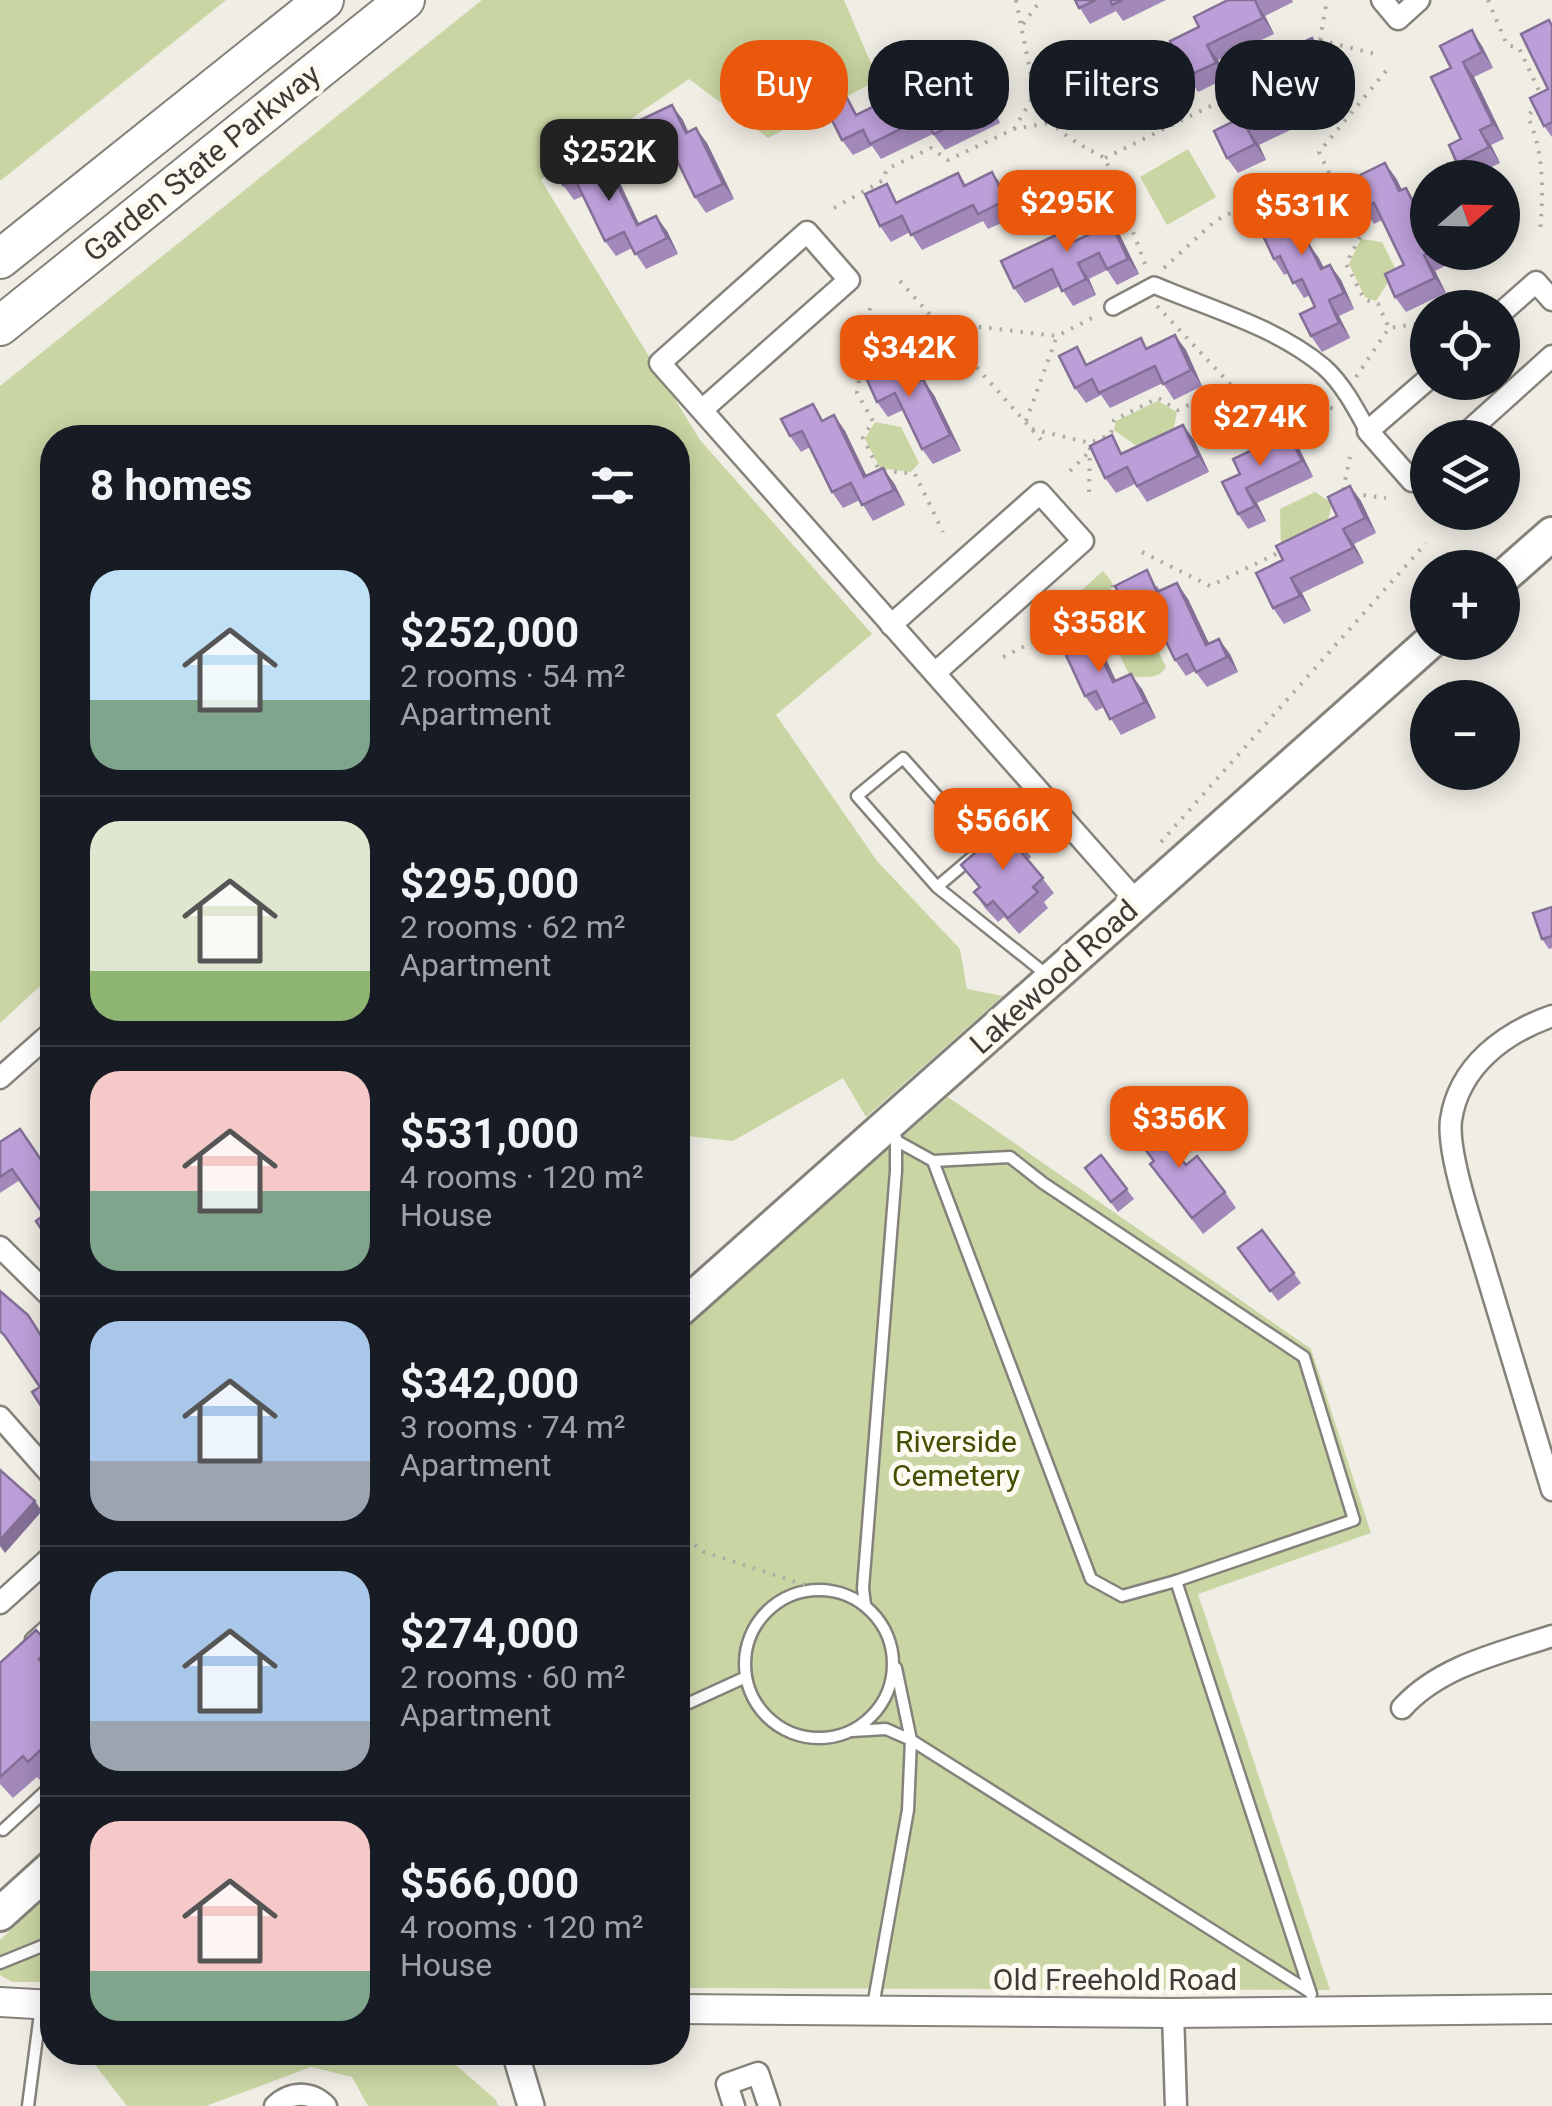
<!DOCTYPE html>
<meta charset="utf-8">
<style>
body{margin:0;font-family:Roboto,sans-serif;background:#242831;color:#f1f3f6;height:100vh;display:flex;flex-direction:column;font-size:38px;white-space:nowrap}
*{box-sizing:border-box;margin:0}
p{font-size:32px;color:#9ea1a6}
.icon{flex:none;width:55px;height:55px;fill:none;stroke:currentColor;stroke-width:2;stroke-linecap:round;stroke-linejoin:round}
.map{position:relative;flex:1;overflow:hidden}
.side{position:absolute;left:40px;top:425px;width:650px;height:1640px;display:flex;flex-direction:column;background:#171b24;border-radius:40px;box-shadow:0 5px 25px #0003}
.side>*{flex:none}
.hud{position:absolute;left:720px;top:40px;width:680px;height:90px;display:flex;gap:20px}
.needle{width:65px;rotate:70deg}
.fabs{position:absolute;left:1410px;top:160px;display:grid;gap:20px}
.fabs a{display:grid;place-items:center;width:110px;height:110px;border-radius:50%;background:#171b24;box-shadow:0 5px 25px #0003;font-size:50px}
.price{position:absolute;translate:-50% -85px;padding:0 22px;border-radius:20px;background:#ea580c;color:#fff;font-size:32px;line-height:65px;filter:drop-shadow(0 2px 5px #0008)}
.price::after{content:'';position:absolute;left:50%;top:60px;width:30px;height:22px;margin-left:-15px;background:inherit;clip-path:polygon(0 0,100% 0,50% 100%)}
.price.current{background:#222;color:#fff}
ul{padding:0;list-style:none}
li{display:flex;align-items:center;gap:30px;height:250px;padding:0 50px}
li+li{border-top:2px solid #363941}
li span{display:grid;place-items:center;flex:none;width:280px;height:200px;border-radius:30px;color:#555}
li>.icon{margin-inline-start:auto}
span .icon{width:120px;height:120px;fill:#fffc;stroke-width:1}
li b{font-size:42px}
h2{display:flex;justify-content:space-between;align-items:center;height:120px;padding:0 50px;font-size:42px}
.chip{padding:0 35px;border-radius:40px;background:#171b24;box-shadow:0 5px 25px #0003;font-size:35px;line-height:90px}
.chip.current{background:#ea580c;color:#fff}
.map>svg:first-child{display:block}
.green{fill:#c9d6a3}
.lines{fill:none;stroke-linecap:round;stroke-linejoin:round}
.service-casing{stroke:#84827a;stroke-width:15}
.pedestrian-casing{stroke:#84827a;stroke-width:20}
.minor-casing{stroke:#84827a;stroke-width:25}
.tertiary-casing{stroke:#84827a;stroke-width:30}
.secondary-casing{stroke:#84827a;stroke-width:32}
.primary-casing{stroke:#84827a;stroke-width:38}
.motorway-casing{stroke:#84827a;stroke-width:42}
.path{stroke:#adaba4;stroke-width:4;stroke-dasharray:2.5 8;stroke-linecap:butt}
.service{stroke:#fff;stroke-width:10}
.pedestrian{stroke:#fff;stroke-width:15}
.minor{stroke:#fff;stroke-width:20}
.tertiary{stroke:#fff;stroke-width:25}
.secondary{stroke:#fff;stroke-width:28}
.primary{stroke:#fff;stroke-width:32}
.motorway{stroke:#fff;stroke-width:38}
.wall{fill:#a289ba}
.shaded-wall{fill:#846f97}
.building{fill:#bc9fd8;stroke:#846f97;stroke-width:2.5}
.labels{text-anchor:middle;stroke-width:10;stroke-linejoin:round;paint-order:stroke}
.street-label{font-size:30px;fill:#3d3c38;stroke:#fcfaf1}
.park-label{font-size:30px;fill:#434f03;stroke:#fcfaf1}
</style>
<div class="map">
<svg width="1552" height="2106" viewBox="0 0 1552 2106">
<rect width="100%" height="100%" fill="#efede4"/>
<!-- green -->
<g class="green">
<polygon points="0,0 226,0 0,181"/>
<polygon points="482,0 844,0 878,80 768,138 689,79 541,180 700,440 872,634 776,715 877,861 960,949 967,989 1003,996 866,1117 843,1078 733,1141 678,1135 678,438 52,438 52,975 0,1023 0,386"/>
<polygon points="1188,149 1216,197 1167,225 1140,177"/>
<polygon points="1361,239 1382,242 1396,270 1376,301 1365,297 1349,264"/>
<polygon points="1158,401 1177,412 1173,431 1142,450 1114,430 1116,421"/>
<polygon points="875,422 901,427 919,463 911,472 880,468 865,439"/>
<polygon points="1315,492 1332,503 1327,526 1281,549 1280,509"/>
<polygon points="1103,571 1112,582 1110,602 1037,638 1033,634"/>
<path d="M1122,634L1151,636L1166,667C1159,680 1143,677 1130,676L1118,652Z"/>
<polygon points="948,1097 1311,1349 1371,1533 1198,1594 1330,1990 678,1988 678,1333"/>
<polygon points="52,1892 52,1982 12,1982 0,1975 0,1940"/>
<polygon points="86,2053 442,2053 496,2100 498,2106 368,2106 352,2077 311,2067 206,2106 127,2106"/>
</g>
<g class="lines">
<!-- service casing -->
<g class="service-casing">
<g id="service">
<polyline points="937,887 983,848 903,758 857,796 937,887 1047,975"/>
<polyline points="897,1141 933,1161 1010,1157 1043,1183 1304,1357 1354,1520 1176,1581 1122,1596 1091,1579 933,1161"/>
<polyline points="1176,1581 1311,1994"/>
<circle cx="819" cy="1664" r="74"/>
<polyline points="865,1605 863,1588 896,1171 896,1138"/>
<polyline points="31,1639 52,1620"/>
<polyline points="678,1708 746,1677"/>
<polyline points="852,1731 886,1729 911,1740 1310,1992"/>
<polyline points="3,1830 52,1785"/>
<polyline points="0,1963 52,1942"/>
<polyline points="873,2006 908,1810 911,1740 896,1668"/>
<polyline points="28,2106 41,2006"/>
</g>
</g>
<!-- pedestrian casing -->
<g class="pedestrian-casing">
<path id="pedestrian" d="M1113,307L1154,285C1210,309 1277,327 1324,367C1343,384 1356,409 1368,431"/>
</g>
<!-- minor casing -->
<g class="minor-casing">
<g id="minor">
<polyline points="1382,0 1398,19 1419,0"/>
<polyline points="1502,312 1536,282 1552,300"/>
<polyline points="1428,379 1368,431 1412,481 1428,467"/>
<path d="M702,410L849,280L807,232L660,363C819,543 978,723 1138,903"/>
<polyline points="1461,438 1552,356"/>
<polyline points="891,625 1040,493 1083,541 935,673"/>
<path d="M1552,1016C1504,1033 1459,1066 1451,1120C1447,1152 1471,1222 1481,1255C1504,1333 1528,1411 1552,1490"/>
<polyline points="0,1078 52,1032"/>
<polyline points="0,1247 52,1298"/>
<polyline points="0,1417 52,1476"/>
<polyline points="0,1603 52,1556"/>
<path d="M1402,1708C1440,1666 1500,1653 1552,1636"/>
<polyline points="1173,2013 1176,2106"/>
<path d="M275,2106C291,2091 311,2091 326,2106"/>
<polyline points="734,2106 727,2084 758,2073 769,2106"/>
</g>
</g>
<!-- tertiary casing -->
<g class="tertiary-casing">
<polyline id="tertiary" points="515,2052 531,2106"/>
</g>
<!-- secondary casing -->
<g class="secondary-casing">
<g id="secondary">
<polyline points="0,2002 52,2005"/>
<polyline points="678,2009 1173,2013 1552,2009"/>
</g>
</g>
<!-- primary casing -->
<g class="primary-casing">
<g id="primary">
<polyline points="1502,578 1552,534"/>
<polyline points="678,1311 1430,642"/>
<polyline points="0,1914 52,1867"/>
</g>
</g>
<!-- motorway casing -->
<g class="motorway-casing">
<g id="motorway">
<polyline points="0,259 324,0"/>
<polyline points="0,326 405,0"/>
</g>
</g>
<!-- path -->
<g class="path">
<path d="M1016,0L1035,96C1049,129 1074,142 1105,158L1147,269"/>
<polyline points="1488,0 1507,45 1519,48 1541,95"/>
<polyline points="1023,24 1041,0"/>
<polyline points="1320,40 1327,0"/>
<polyline points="1310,44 1320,40 1375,54"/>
<polyline points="1386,71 1319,152 1360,237 1346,264 1364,299 1378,304 1389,328"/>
<polyline points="1288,77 1291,57"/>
<path d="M1537,103L1528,117C1545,154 1543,194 1540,233"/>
<polyline points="1014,129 1035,94"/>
<polyline points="1105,158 1233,95 1246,96"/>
<polyline points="1301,183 1313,185 1321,202 1339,193"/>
<polyline points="834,208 882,181 887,169 931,148 948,160 1014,129 1048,123"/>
<polyline points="1164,268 1215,221 1274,191"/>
<polyline points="900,281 1043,442"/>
<polyline points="1157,306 1231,385 1335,409"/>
<polyline points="870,308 857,393 873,421 863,438 879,470 915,474 943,532"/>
<polyline points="937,322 1057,336 1096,316"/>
<polyline points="1356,377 1389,328 1428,322"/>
<polyline points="1026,421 1057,336"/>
<polyline points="1032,429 1090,443 1111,434 1114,420 1158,398 1178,410 1231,385"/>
<polyline points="1070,471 1088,453"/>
<polyline points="1343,490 1350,457"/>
<polyline points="1089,492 1090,443"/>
<polyline points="1353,494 1386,498"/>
<polyline points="1142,552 1210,586 1282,551"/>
<polyline points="1003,657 1111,603 1114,577"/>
<polyline points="1161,842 1426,543"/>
<polyline points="678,1532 704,1552 818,1589"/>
</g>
<!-- service -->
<use href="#service" class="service"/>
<!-- pedestrian -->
<use href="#pedestrian" class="pedestrian"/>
<!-- minor -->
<use href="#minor" class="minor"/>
<!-- tertiary -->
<use href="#tertiary" class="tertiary"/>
<!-- secondary -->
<use href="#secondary" class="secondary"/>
<!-- primary -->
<use href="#primary" class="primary"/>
<!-- motorway -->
<use href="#motorway" class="motorway"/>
</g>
<!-- wall -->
<g class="wall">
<polygon points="1075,0 1166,0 1123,21 1116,11 1090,24"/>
<polygon points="1228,0 1292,0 1293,2 1265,16 1274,34 1218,60 1227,78 1198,92 1188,76 1199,27"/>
<polygon points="1552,24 1552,137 1544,126"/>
<polygon points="1312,38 1322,54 1340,91 1316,103 1322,115 1259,145 1266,160 1238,173 1227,158 1242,117 1297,71"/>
<polygon points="1482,46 1493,68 1474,77 1504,139 1491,145 1500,163 1468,178 1457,163 1461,139 1451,68"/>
<polygon points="911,88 918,98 983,88 1000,123 945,150 933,134 881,159 872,146 853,155 842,140 859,114"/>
<polygon points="672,105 688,132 707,143 734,199 706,213 695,197 676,158 661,166 650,150"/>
<polygon points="597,168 618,179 639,224 667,231 678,254 646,269 632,248 616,256 605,241 583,196 574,200 563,185"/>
<polygon points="958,173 966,185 1003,187 1017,216 988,229 983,221 922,250 910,232 891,242 880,226 899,202"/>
<polygon points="1396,178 1402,190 1406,188 1416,203 1428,252 1440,252 1447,265 1435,271 1446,293 1406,312 1395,297 1404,265 1382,220 1374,224 1364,208"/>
<polygon points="1308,191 1321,218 1298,229 1305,244 1308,243 1324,268 1330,265 1341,280 1354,309 1339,316 1350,338 1322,352 1311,336 1315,307 1310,295 1304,298 1288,273 1284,275 1274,259 1282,216"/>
<polygon points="1116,227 1139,274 1117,285 1107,270 1089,279 1096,295 1073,306 1060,286 1025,303 1014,288 1071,243"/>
<polygon points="1148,348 1186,350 1202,386 1174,400 1163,383 1110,408 1101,395 1086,403 1075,388 1088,363"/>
<polygon points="910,372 916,383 934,395 961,451 933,464 922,449 903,410 888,417 877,402"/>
<polygon points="834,415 845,431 866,476 894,483 905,505 873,521 860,500 843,508 832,492 810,447 801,452 790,436"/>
<polygon points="1183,425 1194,440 1209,472 1147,502 1135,484 1116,493 1105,478 1124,453"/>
<polygon points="1288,433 1299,448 1313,477 1257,503 1266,521 1248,529 1238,514 1240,474"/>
<polygon points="1350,486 1361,501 1376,533 1354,544 1364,563 1302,593 1311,611 1284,624 1273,608 1283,560 1337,516"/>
<polygon points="1157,586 1160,591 1188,599 1209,644 1230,654 1238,672 1207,687 1195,671 1186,676 1175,660 1153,615 1136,623 1126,608"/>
<polygon points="1087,626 1098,642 1116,681 1142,689 1156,718 1121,735 1104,707 1096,711 1085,696"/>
<polygon points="1020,842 1031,857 1028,860 1054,893 1044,902 1048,908 1019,934 1004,917 998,922 985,908 974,892 979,888 961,865"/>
<polygon points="1552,907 1552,948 1549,949 1542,939"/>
<polygon points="1133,1133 1186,1165 1225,1192 1236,1208 1203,1234 1150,1164 1153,1161"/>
<polygon points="0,1142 20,1180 0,1193"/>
<polygon points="1101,1155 1134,1199 1118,1212 1085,1168"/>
<polygon points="1262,1230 1301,1283 1278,1301 1238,1248"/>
<polygon points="36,1630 52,1648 52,1772 42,1782 37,1777 13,1798 0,1784 0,1663"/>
</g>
<!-- shaded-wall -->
<g class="shaded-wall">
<polygon points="1254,0 1265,16 1274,34 1263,18"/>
<polygon points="1472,30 1482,46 1493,68 1482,52"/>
<polygon points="1312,38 1322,54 1340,91 1330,75"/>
<polygon points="1207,45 1218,60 1227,78 1216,63"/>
<polygon points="1463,62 1474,77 1504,139 1493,124"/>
<polygon points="972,72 983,88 1000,123 989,108"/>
<polygon points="1305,87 1316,103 1322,115 1311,100"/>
<polygon points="672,105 683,120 696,149 686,133"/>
<polygon points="696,128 707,143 734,199 723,184"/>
<polygon points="1248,130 1259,145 1266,160 1255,144"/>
<polygon points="1480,130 1491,145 1500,163 1489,147"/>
<polygon points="1385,163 1396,178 1410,207 1399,191"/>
<polygon points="607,164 618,179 647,241 637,225"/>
<polygon points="992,172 1003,187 1017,216 1006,200"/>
<polygon points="1298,176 1308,191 1321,218 1310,202"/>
<polygon points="1406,188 1416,203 1428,226 1428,233"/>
<polygon points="1105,211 1116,227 1139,274 1128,259"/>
<polygon points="1287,214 1298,229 1313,261 1302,246"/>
<polygon points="656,216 667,231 678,254 667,238"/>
<polygon points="1308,243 1319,258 1332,285 1321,269"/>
<polygon points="1424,255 1435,271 1446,293 1435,278"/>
<polygon points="1078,263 1089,279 1096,295 1086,279"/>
<polygon points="1330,265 1341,280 1354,309 1344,293"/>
<polygon points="1329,300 1339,316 1350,338 1339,323"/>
<polygon points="1175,335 1186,350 1202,386 1191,370"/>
<polygon points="899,356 910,372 924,400 913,385"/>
<polygon points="923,379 934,395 961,451 950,435"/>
<polygon points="834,415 845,431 875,493 864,477"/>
<polygon points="1183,425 1194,440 1209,472 1198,456"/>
<polygon points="1288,433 1299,448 1313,477 1302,461"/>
<polygon points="883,468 894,483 905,505 894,490"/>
<polygon points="1350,486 1361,501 1376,533 1365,518"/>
<polygon points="1246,488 1257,503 1266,521 1255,506"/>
<polygon points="1343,529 1354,544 1364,563 1353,548"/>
<polygon points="1291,578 1302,593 1311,611 1300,596"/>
<polygon points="1177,583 1188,599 1217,660 1206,645"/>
<polygon points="1087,626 1098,642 1124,698 1113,682"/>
<polygon points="1219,639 1230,654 1238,672 1227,657"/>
<polygon points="1131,674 1142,689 1156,718 1145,702"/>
<polygon points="35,1501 42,1511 5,1553 0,1546 0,1540"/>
</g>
<!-- building -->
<g class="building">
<polygon points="1075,0 1096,0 1079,8"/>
<polygon points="1110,0 1123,0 1112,5"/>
<polygon points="1228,0 1255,0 1263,18 1207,45 1216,63 1188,76 1170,41 1199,27 1194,17"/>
<polygon points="1549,20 1552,26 1552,122 1544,126 1530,98 1548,89 1521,34"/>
<polygon points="1472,30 1482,52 1463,62 1493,124 1480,130 1489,147 1457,163 1449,145 1461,139 1431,77 1451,68 1440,46"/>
<polygon points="1312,38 1330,75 1305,87 1311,100 1248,130 1255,144 1227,158 1214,131 1242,117 1234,102 1297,71 1287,50"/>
<polygon points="972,72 989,108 934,134 925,117 870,144 863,130 842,140 826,108 847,98 856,115 911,88 917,99"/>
<polygon points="672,105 686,133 696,128 723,184 695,197 668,142 650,150 636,122"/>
<polygon points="586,152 594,170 607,164 637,225 656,216 667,238 635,254 624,232 605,241 575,179 563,185 554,167"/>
<polygon points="1385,163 1399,191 1406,188 1428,233 1428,252 1430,252 1424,255 1435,278 1395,297 1385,274 1404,265 1374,203 1364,208 1350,180"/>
<polygon points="992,172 1006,200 978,214 973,205 911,235 902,216 880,226 865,194 887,184 896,203 958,173 964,186"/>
<polygon points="1298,176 1310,202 1287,214 1302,246 1308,243 1321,269 1330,265 1344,293 1329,300 1339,323 1311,336 1300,314 1315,307 1302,279 1293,283 1280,256 1274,259 1259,227 1282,216 1269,189"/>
<polygon points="1105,211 1128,259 1107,269 1099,253 1078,263 1086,279 1062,291 1052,269 1014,288 1001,261 1062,232 1069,244 1090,234 1084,221"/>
<polygon points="1175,335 1191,370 1163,384 1155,366 1099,393 1092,379 1075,388 1059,356 1077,347 1086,365 1141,338 1146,349"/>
<polygon points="899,356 913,385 923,379 950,435 922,449 895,393 877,402 864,373"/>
<polygon points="813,404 822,421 834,415 864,477 883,468 894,490 862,505 851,483 832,492 802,431 790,436 781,419"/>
<polygon points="1183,425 1198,456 1137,486 1127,467 1105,478 1090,446 1112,435 1121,454"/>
<polygon points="1288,433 1302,461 1246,488 1255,506 1238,514 1222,482 1240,474 1233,459"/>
<polygon points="1350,486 1365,518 1343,529 1353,548 1291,578 1300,596 1273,608 1256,573 1283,560 1276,546 1337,516 1328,497"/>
<polygon points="1147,570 1157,592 1177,583 1206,645 1219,639 1227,657 1196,672 1187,654 1175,660 1145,598 1126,608 1115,586"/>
<polygon points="1087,626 1113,682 1131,674 1145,702 1110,719 1096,691 1085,696 1059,640"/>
<polygon points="1006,826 1020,842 1016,846 1043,878 1033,887 1038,892 1008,918 993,901 987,906 974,892 980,887 961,865"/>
<polygon points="1552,907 1552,936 1542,939 1533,913"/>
<polygon points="1151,1119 1186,1165 1197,1156 1225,1192 1192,1218 1150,1164 1154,1161 1133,1133"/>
<polygon points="20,1129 52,1176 52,1246 36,1221 44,1215 12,1169 0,1177 0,1142"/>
<polygon points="1101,1155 1127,1189 1111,1202 1085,1168"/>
<polygon points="1262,1230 1294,1273 1270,1291 1238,1248"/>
<polygon points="0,1291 28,1315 52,1353 52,1423 32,1392 40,1387 5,1336 0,1331"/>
<polygon points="0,1470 35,1501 0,1540"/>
<polygon points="36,1630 52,1647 39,1659 52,1674 52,1727 45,1734 51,1740 28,1762 23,1756 0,1777 0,1663"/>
</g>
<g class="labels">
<!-- street labels -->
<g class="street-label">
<text transform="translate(202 163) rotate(-39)" y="10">Garden State Parkway</text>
<text transform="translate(1054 977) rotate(-42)" y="10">Lakewood Road</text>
<text x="1115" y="1990">Old Freehold Road</text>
</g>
<!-- park labels -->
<g class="park-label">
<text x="956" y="1452">Riverside<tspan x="956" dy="34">Cemetery</tspan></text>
</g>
</g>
</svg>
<div class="fabs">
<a><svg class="needle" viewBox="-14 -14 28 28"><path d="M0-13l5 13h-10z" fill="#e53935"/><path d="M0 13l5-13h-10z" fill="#9ea1a6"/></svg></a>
<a><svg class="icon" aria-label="locate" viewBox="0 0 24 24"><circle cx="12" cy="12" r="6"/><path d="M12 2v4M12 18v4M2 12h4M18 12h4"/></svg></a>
<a><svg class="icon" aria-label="layers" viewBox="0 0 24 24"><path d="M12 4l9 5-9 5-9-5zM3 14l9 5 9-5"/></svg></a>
<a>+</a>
<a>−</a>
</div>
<b class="price current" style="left:609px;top:204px">$252K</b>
<b class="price" style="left:1067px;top:255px">$295K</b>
<b class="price" style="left:1302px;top:258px">$531K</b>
<b class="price" style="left:909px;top:400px">$342K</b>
<b class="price" style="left:1260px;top:469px">$274K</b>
<b class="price" style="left:1099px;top:675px">$358K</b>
<b class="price" style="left:1003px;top:873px">$566K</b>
<b class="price" style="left:1179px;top:1171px">$356K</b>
<div class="hud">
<a class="chip current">Buy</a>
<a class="chip">Rent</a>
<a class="chip">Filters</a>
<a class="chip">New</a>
</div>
<section class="side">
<h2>8 homes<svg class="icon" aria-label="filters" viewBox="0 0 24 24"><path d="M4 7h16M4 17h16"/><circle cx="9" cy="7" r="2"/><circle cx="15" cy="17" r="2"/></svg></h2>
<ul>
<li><span style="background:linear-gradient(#bfe0f5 65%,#7fa58c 0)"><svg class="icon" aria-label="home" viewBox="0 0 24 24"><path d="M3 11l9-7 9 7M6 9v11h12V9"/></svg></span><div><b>$252,000</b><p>2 rooms · 54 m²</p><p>Apartment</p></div></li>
<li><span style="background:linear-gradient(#dfe7d0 75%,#8fb573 0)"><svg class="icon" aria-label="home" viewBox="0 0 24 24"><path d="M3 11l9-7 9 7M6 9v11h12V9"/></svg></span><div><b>$295,000</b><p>2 rooms · 62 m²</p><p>Apartment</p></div></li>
<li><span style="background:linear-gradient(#f6c9c9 60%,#7fa58c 0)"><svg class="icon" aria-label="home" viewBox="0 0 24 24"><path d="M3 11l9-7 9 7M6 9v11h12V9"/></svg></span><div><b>$531,000</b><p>4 rooms · 120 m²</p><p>House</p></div></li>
<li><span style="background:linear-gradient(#a9c7e8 70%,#9aa5b1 0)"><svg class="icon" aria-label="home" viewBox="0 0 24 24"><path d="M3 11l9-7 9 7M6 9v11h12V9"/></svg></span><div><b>$342,000</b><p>3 rooms · 74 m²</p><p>Apartment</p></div></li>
<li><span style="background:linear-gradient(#a9c7e8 75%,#9aa5b1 0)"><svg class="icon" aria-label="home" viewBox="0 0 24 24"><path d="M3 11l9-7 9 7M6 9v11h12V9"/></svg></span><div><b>$274,000</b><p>2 rooms · 60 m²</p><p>Apartment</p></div></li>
<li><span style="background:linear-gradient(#f6c9c9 75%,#7fa58c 0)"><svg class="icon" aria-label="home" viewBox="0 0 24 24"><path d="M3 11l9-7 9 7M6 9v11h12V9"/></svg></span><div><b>$566,000</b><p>4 rooms · 120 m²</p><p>House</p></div></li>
</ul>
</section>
</div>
